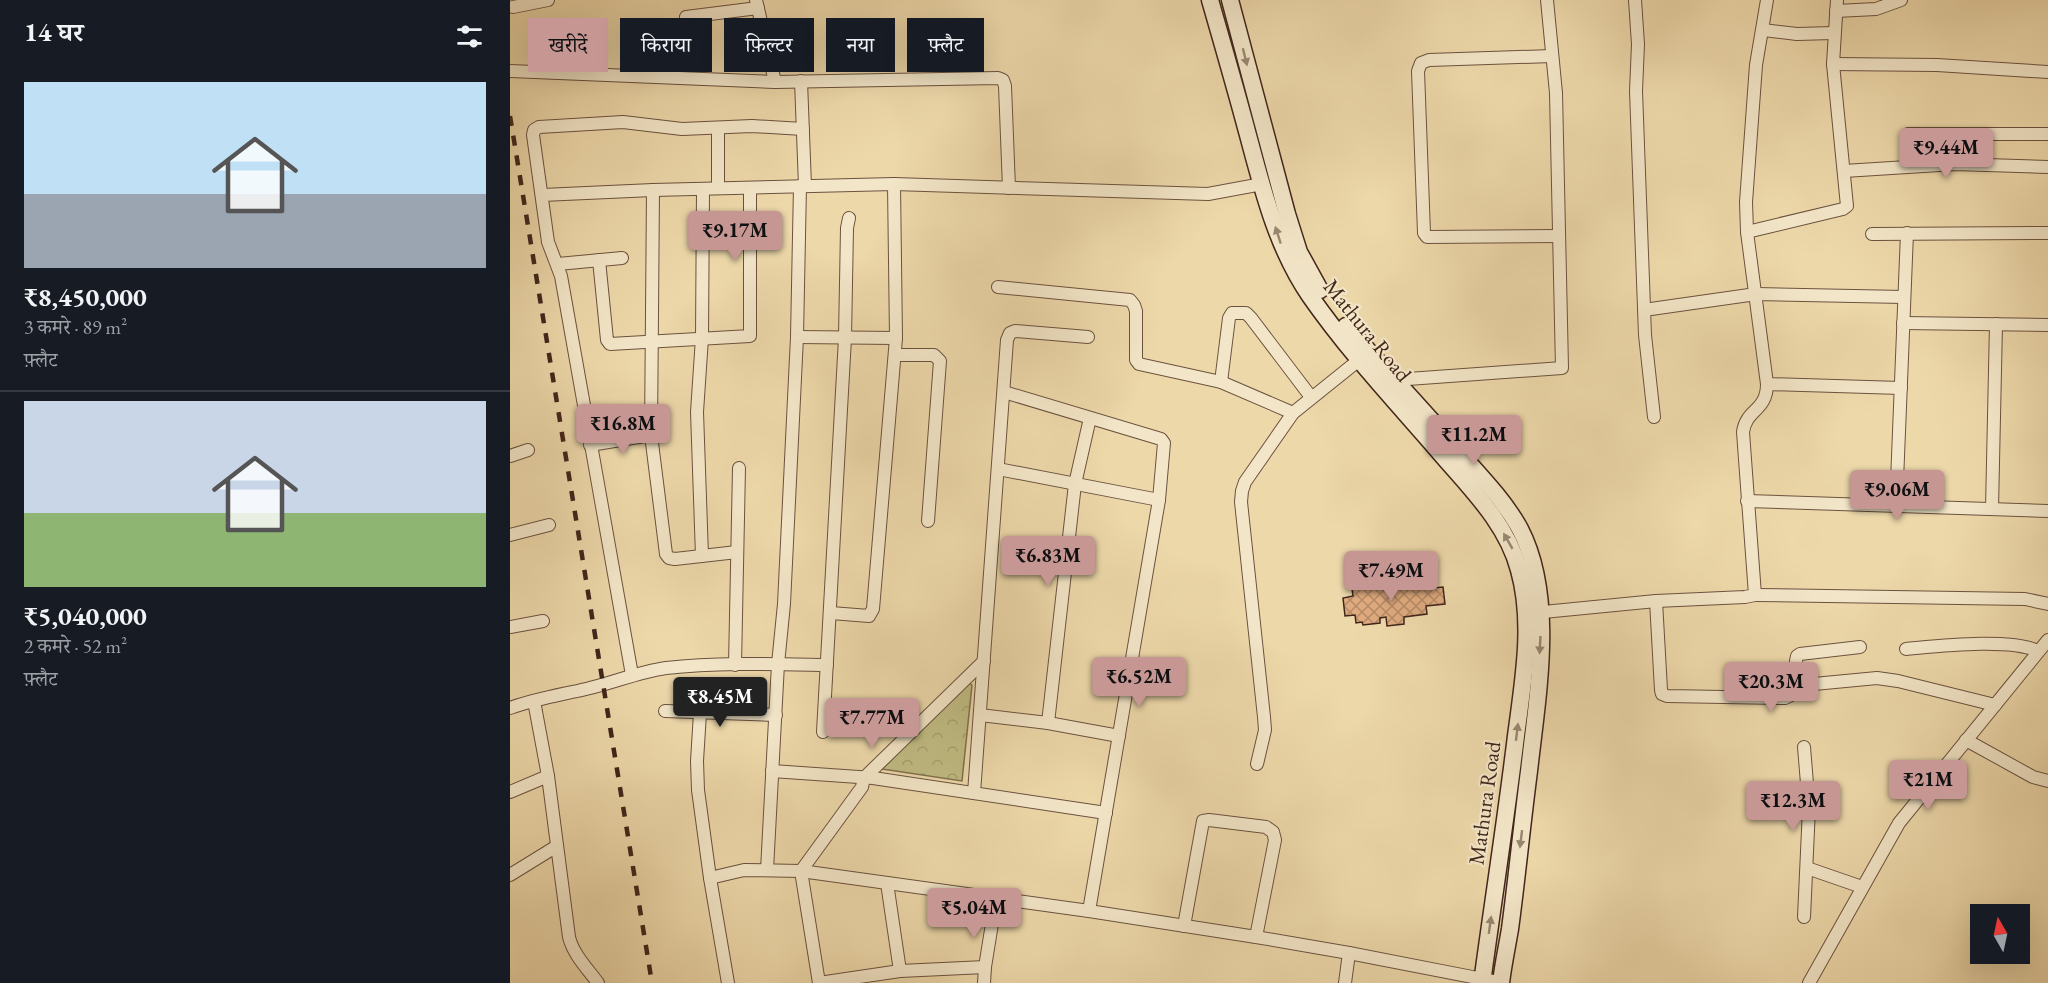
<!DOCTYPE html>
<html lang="hi">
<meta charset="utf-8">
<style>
body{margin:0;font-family:"EB Garamond","Noto Serif Devanagari",serif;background:#20242c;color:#f1f3f6;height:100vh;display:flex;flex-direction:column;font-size:22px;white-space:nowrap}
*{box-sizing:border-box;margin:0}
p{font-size:20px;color:#9ea1a6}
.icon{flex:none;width:33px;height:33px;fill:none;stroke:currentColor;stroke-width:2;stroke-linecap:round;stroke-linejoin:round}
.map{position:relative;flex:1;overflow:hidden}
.details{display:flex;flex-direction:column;background:#171b24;width:510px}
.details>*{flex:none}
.guide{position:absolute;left:18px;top:18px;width:570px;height:54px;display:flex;gap:12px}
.needle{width:39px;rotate:351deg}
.tools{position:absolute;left:1460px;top:904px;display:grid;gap:12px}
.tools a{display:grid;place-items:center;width:60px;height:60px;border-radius:0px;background:#171b24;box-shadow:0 6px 24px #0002;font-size:30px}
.price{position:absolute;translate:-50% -51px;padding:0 14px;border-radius:6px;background:#c59692;color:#111;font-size:20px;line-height:39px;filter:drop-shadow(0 2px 3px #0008)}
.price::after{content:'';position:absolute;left:50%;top:36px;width:18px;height:14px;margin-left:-9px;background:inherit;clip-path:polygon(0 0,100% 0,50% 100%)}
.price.active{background:#222;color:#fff}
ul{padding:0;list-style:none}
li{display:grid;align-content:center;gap:12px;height:318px;padding:0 24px}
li+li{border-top:2px solid #363941}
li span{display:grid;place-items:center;height:186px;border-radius:0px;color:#555}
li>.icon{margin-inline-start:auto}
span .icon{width:108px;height:108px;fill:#fffc;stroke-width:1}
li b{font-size:26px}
h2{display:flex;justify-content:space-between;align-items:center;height:72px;padding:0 24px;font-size:26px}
.pill{padding:0 21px;border-radius:0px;background:#171b24;box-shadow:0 6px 24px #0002;font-size:21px;line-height:54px}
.pill.active{background:#c59692;color:#111}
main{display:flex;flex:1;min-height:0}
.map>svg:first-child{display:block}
.forest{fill:url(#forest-crowns);stroke:#80704f;stroke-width:1.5}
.building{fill:url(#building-cross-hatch);stroke:#40251b;stroke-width:1.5}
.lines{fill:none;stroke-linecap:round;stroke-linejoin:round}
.street-casing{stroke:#6b523f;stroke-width:14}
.secondary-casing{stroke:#40251b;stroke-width:19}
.street{stroke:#f3e6c8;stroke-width:12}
.secondary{stroke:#f3e6c8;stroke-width:16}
.rail{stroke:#40251b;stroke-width:4.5;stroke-dasharray:10 10;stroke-linecap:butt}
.oneway{fill:#9a8672}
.labels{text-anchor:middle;stroke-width:4.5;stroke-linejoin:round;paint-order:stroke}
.street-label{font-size:22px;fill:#40251b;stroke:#f3e6c8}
</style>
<main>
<section class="details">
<h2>14 घर<svg class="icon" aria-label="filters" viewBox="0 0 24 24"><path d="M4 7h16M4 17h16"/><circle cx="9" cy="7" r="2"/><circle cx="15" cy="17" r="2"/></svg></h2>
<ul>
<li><span style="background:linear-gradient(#bfe0f5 60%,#9aa5b1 0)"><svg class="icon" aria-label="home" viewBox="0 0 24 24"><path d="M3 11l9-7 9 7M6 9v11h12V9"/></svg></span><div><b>₹8,450,000</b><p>3 कमरे · 89 m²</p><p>फ़्लैट</p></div></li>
<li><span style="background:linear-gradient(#c9d6e8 60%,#8fb573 0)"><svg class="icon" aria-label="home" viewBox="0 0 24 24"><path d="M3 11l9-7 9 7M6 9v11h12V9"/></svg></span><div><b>₹5,040,000</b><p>2 कमरे · 52 m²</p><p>फ़्लैट</p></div></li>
</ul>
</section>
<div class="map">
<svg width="1538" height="983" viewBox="0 0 1538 983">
<defs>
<pattern id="forest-crowns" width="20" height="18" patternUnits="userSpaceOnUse" patternTransform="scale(1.5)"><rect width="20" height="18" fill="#c0bc83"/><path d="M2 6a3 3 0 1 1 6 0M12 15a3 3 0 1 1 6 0" fill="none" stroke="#a6a171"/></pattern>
<pattern id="building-cross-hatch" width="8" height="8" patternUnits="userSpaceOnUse" patternTransform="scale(1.5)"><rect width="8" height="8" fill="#deaa7e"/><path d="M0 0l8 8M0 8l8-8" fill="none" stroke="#b58a66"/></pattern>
</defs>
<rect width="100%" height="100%" fill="#edd8aa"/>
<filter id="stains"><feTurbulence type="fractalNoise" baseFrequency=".00333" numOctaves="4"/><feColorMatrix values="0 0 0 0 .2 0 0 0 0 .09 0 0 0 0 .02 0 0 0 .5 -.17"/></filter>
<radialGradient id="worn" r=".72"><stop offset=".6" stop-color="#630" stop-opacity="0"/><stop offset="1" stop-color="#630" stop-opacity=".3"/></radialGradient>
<!-- forest -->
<polygon class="forest" points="459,683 462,685 452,781 372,769"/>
<!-- building -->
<polygon class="building" points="889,576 890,584 913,581 914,589 933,587 935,604 916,606 917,614 894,617 894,624 877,626 876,617 870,618 870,623 853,625 852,622 846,623 845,615 835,616 833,598 843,596 842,589 848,588 848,586 866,584 866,588 873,587 872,578"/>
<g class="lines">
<!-- street casing -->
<g class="street-casing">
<g id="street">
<polyline points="246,0 265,82"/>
<polyline points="1125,0 1128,44 1126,91 1135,335 1144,417"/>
<polyline points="3,7 38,0"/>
<polyline points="1326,11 1366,9 1391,0"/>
<polyline points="176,17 248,8"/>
<polyline points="1253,30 1287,34 1323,33"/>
<polyline points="1042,56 919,60 911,63 908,71 914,233 917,237 1049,236"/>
<polyline points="1323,64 1427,65 1538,72"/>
<polyline points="0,71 265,82 488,78 493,80 495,86 499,188"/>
<polyline points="291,81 295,186"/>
<polyline points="208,128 208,188"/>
<polyline points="1398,134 1538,134"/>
<polyline points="1334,171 1445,164 1538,167"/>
<polyline points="143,190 141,435 156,554 159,558 165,559 227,552"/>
<polyline points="32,195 143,190 384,184 698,194 752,184"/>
<polyline points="1237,232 1333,209 1337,206 1323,64 1327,0"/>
<polyline points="1362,234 1538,233"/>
<polyline points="89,260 97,340 100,344 240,336 240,188"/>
<polyline points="48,264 112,258"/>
<polyline points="488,287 620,300 624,305 626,311 626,360 629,364 711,382 783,413"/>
<polyline points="1134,310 1246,294 1394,297"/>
<polyline points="1393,323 1538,325"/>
<polyline points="287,337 386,338"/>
<polyline points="385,355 424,355 430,361 418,521"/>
<polyline points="884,380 1052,368 1046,93 1037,0"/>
<polyline points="711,382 719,318 722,313 736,313 741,318 801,397"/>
<polyline points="1257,384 1391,388"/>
<polyline points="494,392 651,439 654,443 649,500 579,911"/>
<polyline points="80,445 141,435"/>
<polyline points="0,456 18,450"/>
<polyline points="488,469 649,500"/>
<polyline points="1237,501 1538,511"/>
<polyline points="1386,506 1397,233"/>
<polyline points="1482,509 1486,324"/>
<polyline points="0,535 39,525"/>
<polyline points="192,556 187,412 192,338 193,189"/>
<polyline points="1245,595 1515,599 1538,604"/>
<polyline points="1146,601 1151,690 1152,694 1157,696 1275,698 1304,684 1367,678 1388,681 1485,705"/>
<polyline points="321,613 359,616 363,609 386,338 384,184"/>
<path d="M1023,613L1146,601L1235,597L1245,595L1233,432C1236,409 1257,411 1257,384L1237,232L1236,202L1246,65L1257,0"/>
<polyline points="0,627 33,621"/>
<path d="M1396,649C1430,646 1499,638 1528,651"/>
<polyline points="474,661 354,778 352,787 291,871 309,983 390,971 475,967"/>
<polyline points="225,665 229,468"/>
<polyline points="122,675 51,276 38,242 23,135 24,130 29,127 113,122 172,129 242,126 293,129"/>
<polyline points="1291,691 1286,661 1287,656 1290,654 1350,647"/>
<path d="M24,701L38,776L59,937C63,954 77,968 88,983"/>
<path d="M0,708C25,699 50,695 76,689C103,683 128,672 156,668C209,662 264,664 317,665"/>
<polyline points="155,711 266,715"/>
<polyline points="190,713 187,761 188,790 200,878 218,983"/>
<polyline points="470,715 538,723 565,484 580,418"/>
<polyline points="538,723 609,736"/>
<polyline points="313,732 335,338 337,228 339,218"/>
<polyline points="1456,740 1523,777 1538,781"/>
<polyline points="1294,747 1299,808 1294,917"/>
<polyline points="747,764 755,730 754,717 731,502 732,491 735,482 783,413 849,360"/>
<polyline points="262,771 363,778 596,813"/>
<polyline points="0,792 38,776"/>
<polyline points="464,793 497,340 500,333 505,331 578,337"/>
<polyline points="1297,868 1352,887"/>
<polyline points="257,870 268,664 274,604 287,337 290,186"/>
<polyline points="0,875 47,846"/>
<polyline points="200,878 234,870 291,871 579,911 746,937 839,953 993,983"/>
<polyline points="377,883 390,971"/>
<polyline points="674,926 693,821 699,820 756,827 763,832 765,840 746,937"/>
<polyline points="474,983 475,967 486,899"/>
<polyline points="835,983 839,953"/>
<polyline points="1299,983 1389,823 1538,640"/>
</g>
</g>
<!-- secondary casing -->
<g class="secondary-casing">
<g id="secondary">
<path d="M700,0C713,45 726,90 738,135C753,191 767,248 800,296C839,352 887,403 931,454C962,490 997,524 1009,570C1024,623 1013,682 1006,736C996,819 983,901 972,983"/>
<polyline points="720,0 777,214 789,252 810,290"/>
<path d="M836,326C876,371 918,415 957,461C976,482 997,505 1010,529C1046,598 1027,697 1019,771C1012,824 1007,877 1000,929C997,947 993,965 991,983"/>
</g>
</g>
<!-- street -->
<use href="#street" class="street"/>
<!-- secondary -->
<use href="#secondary" class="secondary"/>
<!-- rail -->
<polyline class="rail" points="0,116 142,983"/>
</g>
<!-- one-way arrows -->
<defs><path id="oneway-solid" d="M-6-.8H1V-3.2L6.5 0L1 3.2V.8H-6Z" transform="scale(1.5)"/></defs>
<g class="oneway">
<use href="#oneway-solid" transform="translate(735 57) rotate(76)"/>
<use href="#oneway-solid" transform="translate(768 235) rotate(-108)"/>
<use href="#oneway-solid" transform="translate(998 541) rotate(-120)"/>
<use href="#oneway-solid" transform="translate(1030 645) rotate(93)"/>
<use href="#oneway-solid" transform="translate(1007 732) rotate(-83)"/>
<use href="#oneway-solid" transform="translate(1011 839) rotate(97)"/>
<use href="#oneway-solid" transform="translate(980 925) rotate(-82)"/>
</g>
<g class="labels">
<!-- street labels -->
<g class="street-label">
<text transform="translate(858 330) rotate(51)" y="8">Mathura Road</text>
<text transform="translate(974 803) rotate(-82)" y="8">Mathura Road</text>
</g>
</g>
<rect width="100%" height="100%" filter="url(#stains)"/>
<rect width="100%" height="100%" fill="url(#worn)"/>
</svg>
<div class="tools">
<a><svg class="needle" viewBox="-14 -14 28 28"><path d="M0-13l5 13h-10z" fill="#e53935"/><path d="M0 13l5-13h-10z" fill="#9ea1a6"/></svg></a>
</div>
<b class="price" style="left:1436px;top:179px">₹9.44M</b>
<b class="price" style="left:225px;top:262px">₹9.17M</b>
<b class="price" style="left:113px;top:455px">₹16.8M</b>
<b class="price" style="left:964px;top:466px">₹11.2M</b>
<b class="price" style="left:1387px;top:521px">₹9.06M</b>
<b class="price" style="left:538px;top:587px">₹6.83M</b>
<b class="price" style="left:881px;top:602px">₹7.49M</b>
<b class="price" style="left:629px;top:708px">₹6.52M</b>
<b class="price" style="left:1261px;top:713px">₹20.3M</b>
<b class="price active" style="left:210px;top:728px">₹8.45M</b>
<b class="price" style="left:362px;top:749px">₹7.77M</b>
<b class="price" style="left:1418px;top:811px">₹21M</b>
<b class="price" style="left:1283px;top:832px">₹12.3M</b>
<b class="price" style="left:464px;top:939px">₹5.04M</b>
<div class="guide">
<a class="pill active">खरीदें</a>
<a class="pill">किराया</a>
<a class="pill">फ़िल्टर</a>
<a class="pill">नया</a>
<a class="pill">फ़्लैट</a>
</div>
</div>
</main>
